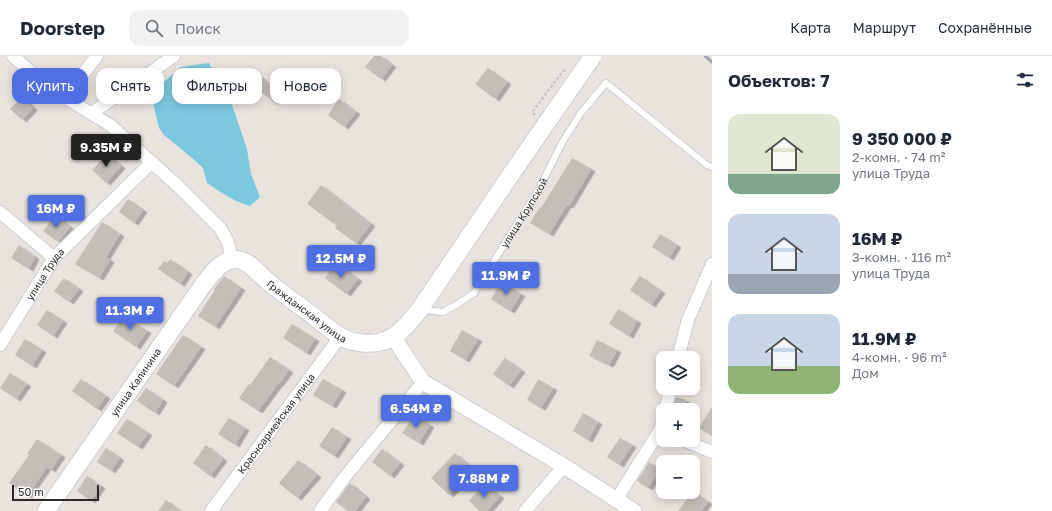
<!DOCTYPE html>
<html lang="ru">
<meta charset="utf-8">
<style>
body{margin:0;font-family:"Golos Text",sans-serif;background:#f2f2f3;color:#1f2937;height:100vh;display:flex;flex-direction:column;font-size:15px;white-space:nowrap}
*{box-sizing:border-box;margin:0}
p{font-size:13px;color:#747a83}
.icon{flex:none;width:22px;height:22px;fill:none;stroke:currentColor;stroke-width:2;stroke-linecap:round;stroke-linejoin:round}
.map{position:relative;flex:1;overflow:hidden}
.side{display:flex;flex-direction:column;background:#fff;width:340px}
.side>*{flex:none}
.top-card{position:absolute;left:12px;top:12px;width:380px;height:36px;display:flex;gap:8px}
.buttons{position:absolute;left:656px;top:295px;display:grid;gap:8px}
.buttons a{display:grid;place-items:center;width:44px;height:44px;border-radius:8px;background:#fff;box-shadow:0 2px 10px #0003;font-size:20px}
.scale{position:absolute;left:12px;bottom:10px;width:87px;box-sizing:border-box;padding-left:4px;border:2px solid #292929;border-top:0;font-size:11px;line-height:14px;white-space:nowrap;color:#292929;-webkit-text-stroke:3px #fff;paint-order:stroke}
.price{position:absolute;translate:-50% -34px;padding:0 9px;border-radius:4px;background:#506fe3;color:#fff;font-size:13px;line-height:26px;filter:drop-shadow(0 1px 2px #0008)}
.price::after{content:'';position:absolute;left:50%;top:24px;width:12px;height:9px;margin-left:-6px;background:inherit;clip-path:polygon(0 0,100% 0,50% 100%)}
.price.on{background:#222;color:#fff}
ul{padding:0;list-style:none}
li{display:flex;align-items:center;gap:12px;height:100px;padding:0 16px}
li span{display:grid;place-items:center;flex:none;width:112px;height:80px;border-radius:12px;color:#555}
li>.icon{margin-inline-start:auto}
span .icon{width:48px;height:48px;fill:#fffc;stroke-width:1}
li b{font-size:17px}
h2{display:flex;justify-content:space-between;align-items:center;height:48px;padding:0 16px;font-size:17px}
.chip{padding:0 14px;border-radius:12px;background:#fff;box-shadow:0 2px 10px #0003;font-size:14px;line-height:36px}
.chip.on{background:#506fe3;color:#fff}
header{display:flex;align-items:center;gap:24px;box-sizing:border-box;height:56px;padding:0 20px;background:#fff;border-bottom:1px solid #e0e1e3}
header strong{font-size:19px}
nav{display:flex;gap:22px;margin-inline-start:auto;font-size:14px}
.search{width:280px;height:36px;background:#f2f2f3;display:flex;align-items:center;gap:10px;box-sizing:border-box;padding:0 14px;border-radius:12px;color:#747a83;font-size:15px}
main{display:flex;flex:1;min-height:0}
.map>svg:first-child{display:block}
.water{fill:#7cc8df}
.building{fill:#c2beb8;filter:url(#shadow)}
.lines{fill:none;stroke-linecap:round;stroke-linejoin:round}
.service-casing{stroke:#cbced9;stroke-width:8}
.minor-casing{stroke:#cbced9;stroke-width:14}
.tertiary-casing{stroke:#cbced9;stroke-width:17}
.secondary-casing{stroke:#cbced9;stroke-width:19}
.path{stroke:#c3c3c3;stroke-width:2;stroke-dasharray:3 2;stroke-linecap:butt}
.service{stroke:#fff;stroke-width:6}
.minor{stroke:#fff;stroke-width:12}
.tertiary{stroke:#fff;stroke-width:15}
.secondary{stroke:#fff;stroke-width:17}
.rail{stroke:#a0a3b1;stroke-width:3}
.secondary-bridge-casing{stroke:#cbced9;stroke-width:19;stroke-linecap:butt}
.secondary-bridge{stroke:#fff;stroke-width:17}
.labels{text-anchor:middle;stroke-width:3;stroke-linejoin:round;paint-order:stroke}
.street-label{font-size:10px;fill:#292929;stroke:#fff}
</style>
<header>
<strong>Doorstep</strong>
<div class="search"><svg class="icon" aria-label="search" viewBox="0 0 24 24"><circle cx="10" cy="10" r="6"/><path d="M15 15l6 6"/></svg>Поиск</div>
<nav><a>Карта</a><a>Маршрут</a><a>Сохранённые</a></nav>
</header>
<main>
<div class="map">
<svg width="712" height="455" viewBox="0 0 712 455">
<defs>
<filter id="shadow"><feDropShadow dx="4.5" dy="2.5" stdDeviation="0" flood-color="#0004"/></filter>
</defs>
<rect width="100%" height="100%" fill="#e9e3dd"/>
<!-- water -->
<polygon class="water" points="209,7 231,46 247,93 251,118 260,141 250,150 236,145 222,137 207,127 203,112 192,102 164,79 159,72 153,46 158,31 181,11"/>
<!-- building -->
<g class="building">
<polygon points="374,0 381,0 392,9 381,23 365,11"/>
<polygon points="488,12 507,26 495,43 475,28"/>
<polygon points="254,16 281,36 274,46 247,26"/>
<polygon points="22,41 33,52 22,64 10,53"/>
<polygon points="339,43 356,56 344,71 328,59"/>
<polygon points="107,98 121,110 106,127 92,114"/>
<polygon points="572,102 591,113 569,150 567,149 549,178 530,167 540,151 541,152"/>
<polygon points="321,129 371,168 356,187 335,172 337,170 307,148"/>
<polygon points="128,143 143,154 134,167 119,156"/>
<polygon points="55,159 70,171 58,186 43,175"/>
<polygon points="102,166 120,178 106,201 110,204 99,222 75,208"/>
<polygon points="660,178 677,189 669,202 652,191"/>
<polygon points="19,189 35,201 29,213 11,202"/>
<polygon points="170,203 188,216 180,228 158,213 164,205 167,207"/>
<polygon points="336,207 358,223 346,238 325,222"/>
<polygon points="224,220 241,232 215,271 198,260 215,234 214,233"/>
<polygon points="640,220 661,235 651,249 630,234"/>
<polygon points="64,222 79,233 69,246 54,235"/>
<polygon points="501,226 521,238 510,255 491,243"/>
<polygon points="618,253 637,265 629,280 609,268"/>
<polygon points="47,254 63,265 53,280 37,269"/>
<polygon points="124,260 147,275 136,291 113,275"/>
<polygon points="292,268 315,283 306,297 283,282"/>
<polygon points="462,274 478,283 465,304 450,295"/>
<polygon points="183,279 201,291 174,330 156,318"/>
<polygon points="25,283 42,294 32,310 15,299"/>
<polygon points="597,284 617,294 609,309 589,300"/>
<polygon points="270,301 289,314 279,328 278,328 258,355 239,342 249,328 250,329"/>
<polygon points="505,302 521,314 509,330 493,318"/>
<polygon points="10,317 27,328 16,343 0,332"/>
<polygon points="81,323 106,340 97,353 72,335"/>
<polygon points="323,323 342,334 332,350 313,339"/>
<polygon points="538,323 553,332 541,352 527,344"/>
<polygon points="146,332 163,344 155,357 137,345"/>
<polygon points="676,341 686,344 682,354 673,354"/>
<polygon points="712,351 712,380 699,372"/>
<polygon points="583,357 598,366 588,384 573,375"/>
<polygon points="414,359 430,369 419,387 402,377"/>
<polygon points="229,362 245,372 235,389 218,378"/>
<polygon points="127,363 148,377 138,391 117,377"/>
<polygon points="332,371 347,381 334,400 319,390"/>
<polygon points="620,382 632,389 619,409 607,401"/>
<polygon points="37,383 61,399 51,414 47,411 27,440 9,427 29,399 27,398"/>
<polygon points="206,389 223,403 210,420 193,407"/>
<polygon points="106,392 120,402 111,415 97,406"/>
<polygon points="382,393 400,407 390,420 372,406"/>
<polygon points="455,397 473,414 449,439 431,422"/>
<polygon points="298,404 317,419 297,442 279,427"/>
<polygon points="649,406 660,414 648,432 637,425"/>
<polygon points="87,420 101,430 91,445 77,435"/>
<polygon points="350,427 366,441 355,455 348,455 336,446"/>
<polygon points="484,428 500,440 487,455 480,455 469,445"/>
<polygon points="693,435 708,446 701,455 678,455"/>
<polygon points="166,444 181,455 158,455"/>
</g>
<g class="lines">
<!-- service casing -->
<g class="service-casing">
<g id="service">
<path id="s1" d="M422,254L443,256L456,249L474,237L539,133L563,85L581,57L606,27L707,109L712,111"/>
</g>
</g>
<!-- minor casing -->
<g class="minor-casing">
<g id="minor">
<polyline points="13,0 46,30 110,69 177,129 220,172 228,186 232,204"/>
<polyline points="65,41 97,0"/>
<polyline points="92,57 174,0"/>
<polyline points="0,156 54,202"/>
<path id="s2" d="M0,289L54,202L152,106"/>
<polyline points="678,302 688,264 712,208"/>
<polyline points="665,354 671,332"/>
<polyline points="683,384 712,396"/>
<polyline points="616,444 660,374 663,363"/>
<path id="s3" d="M211,455L340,281"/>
<polyline points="320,455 344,422 423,326"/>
<polyline points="525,455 564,410"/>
</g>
</g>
<!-- tertiary casing -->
<g class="tertiary-casing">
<polyline id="tertiary" points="393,281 423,326 564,410 634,455"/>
</g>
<!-- secondary casing -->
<g class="secondary-casing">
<g id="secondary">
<path id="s4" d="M46,455L203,229C211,219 219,206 232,204C246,201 256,215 265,223C281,237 299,249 316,262C324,268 331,275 340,280C347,285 355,286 363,287C391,290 404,274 420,253L512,117"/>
</g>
</g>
<!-- path -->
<polyline class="path" points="535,59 532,56 564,14 566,16"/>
<!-- service -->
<use href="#service" class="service"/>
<!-- minor -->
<use href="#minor" class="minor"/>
<!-- tertiary -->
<use href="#tertiary" class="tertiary"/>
<!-- secondary -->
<use href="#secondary" class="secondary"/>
<!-- rail -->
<polyline class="rail" points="705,0 712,6"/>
<!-- secondary-bridge casing -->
<g class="secondary-bridge-casing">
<polyline id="secondary-bridge" points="512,117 593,0"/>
</g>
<!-- secondary-bridge -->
<use href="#secondary-bridge" class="secondary-bridge"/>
</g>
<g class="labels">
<!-- street labels -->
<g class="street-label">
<text dy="4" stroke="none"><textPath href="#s1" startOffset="152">улица Крупской</textPath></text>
<text dy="4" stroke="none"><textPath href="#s2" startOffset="84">улица Труда</textPath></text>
<text dy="4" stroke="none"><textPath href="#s4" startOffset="407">Гражданская улица</textPath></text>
<text dy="4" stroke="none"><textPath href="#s4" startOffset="157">улица Калинина</textPath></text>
<text dy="4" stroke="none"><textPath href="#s3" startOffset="109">Красноармейская улица</textPath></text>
</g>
</g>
</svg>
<div class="buttons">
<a><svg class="icon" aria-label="layers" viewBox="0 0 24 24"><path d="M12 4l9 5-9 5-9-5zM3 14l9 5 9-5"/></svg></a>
<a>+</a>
<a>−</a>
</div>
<div class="scale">50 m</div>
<b class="price on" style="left:106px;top:112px">9.35M ₽</b>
<b class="price" style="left:56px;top:173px">16M ₽</b>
<b class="price" style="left:341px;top:223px">12.5M ₽</b>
<b class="price" style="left:506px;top:240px">11.9M ₽</b>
<b class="price" style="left:130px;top:275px">11.3M ₽</b>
<b class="price" style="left:416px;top:373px">6.54M ₽</b>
<b class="price" style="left:484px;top:443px">7.88M ₽</b>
<div class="top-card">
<a class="chip on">Купить</a>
<a class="chip">Снять</a>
<a class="chip">Фильтры</a>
<a class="chip">Новое</a>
</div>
</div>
<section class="side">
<h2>Объектов: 7<svg class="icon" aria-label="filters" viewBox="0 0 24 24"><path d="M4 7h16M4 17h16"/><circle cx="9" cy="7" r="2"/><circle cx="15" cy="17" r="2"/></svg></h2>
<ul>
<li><span style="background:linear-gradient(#dfe7d0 75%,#7fa58c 0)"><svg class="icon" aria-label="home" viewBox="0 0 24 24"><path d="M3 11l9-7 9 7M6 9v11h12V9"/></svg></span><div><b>9 350 000 ₽</b><p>2-комн. · 74 m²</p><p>улица Труда</p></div></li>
<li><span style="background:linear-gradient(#c9d6e8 75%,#9aa5b1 0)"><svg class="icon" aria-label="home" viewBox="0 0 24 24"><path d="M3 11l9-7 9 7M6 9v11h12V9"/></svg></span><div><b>16M ₽</b><p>3-комн. · 116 m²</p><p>улица Труда</p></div></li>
<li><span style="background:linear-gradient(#c9d6e8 65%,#8fb573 0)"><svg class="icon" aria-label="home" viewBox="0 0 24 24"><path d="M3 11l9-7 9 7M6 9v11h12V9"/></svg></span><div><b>11.9M ₽</b><p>4-комн. · 96 m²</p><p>Дом</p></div></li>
</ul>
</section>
</main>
